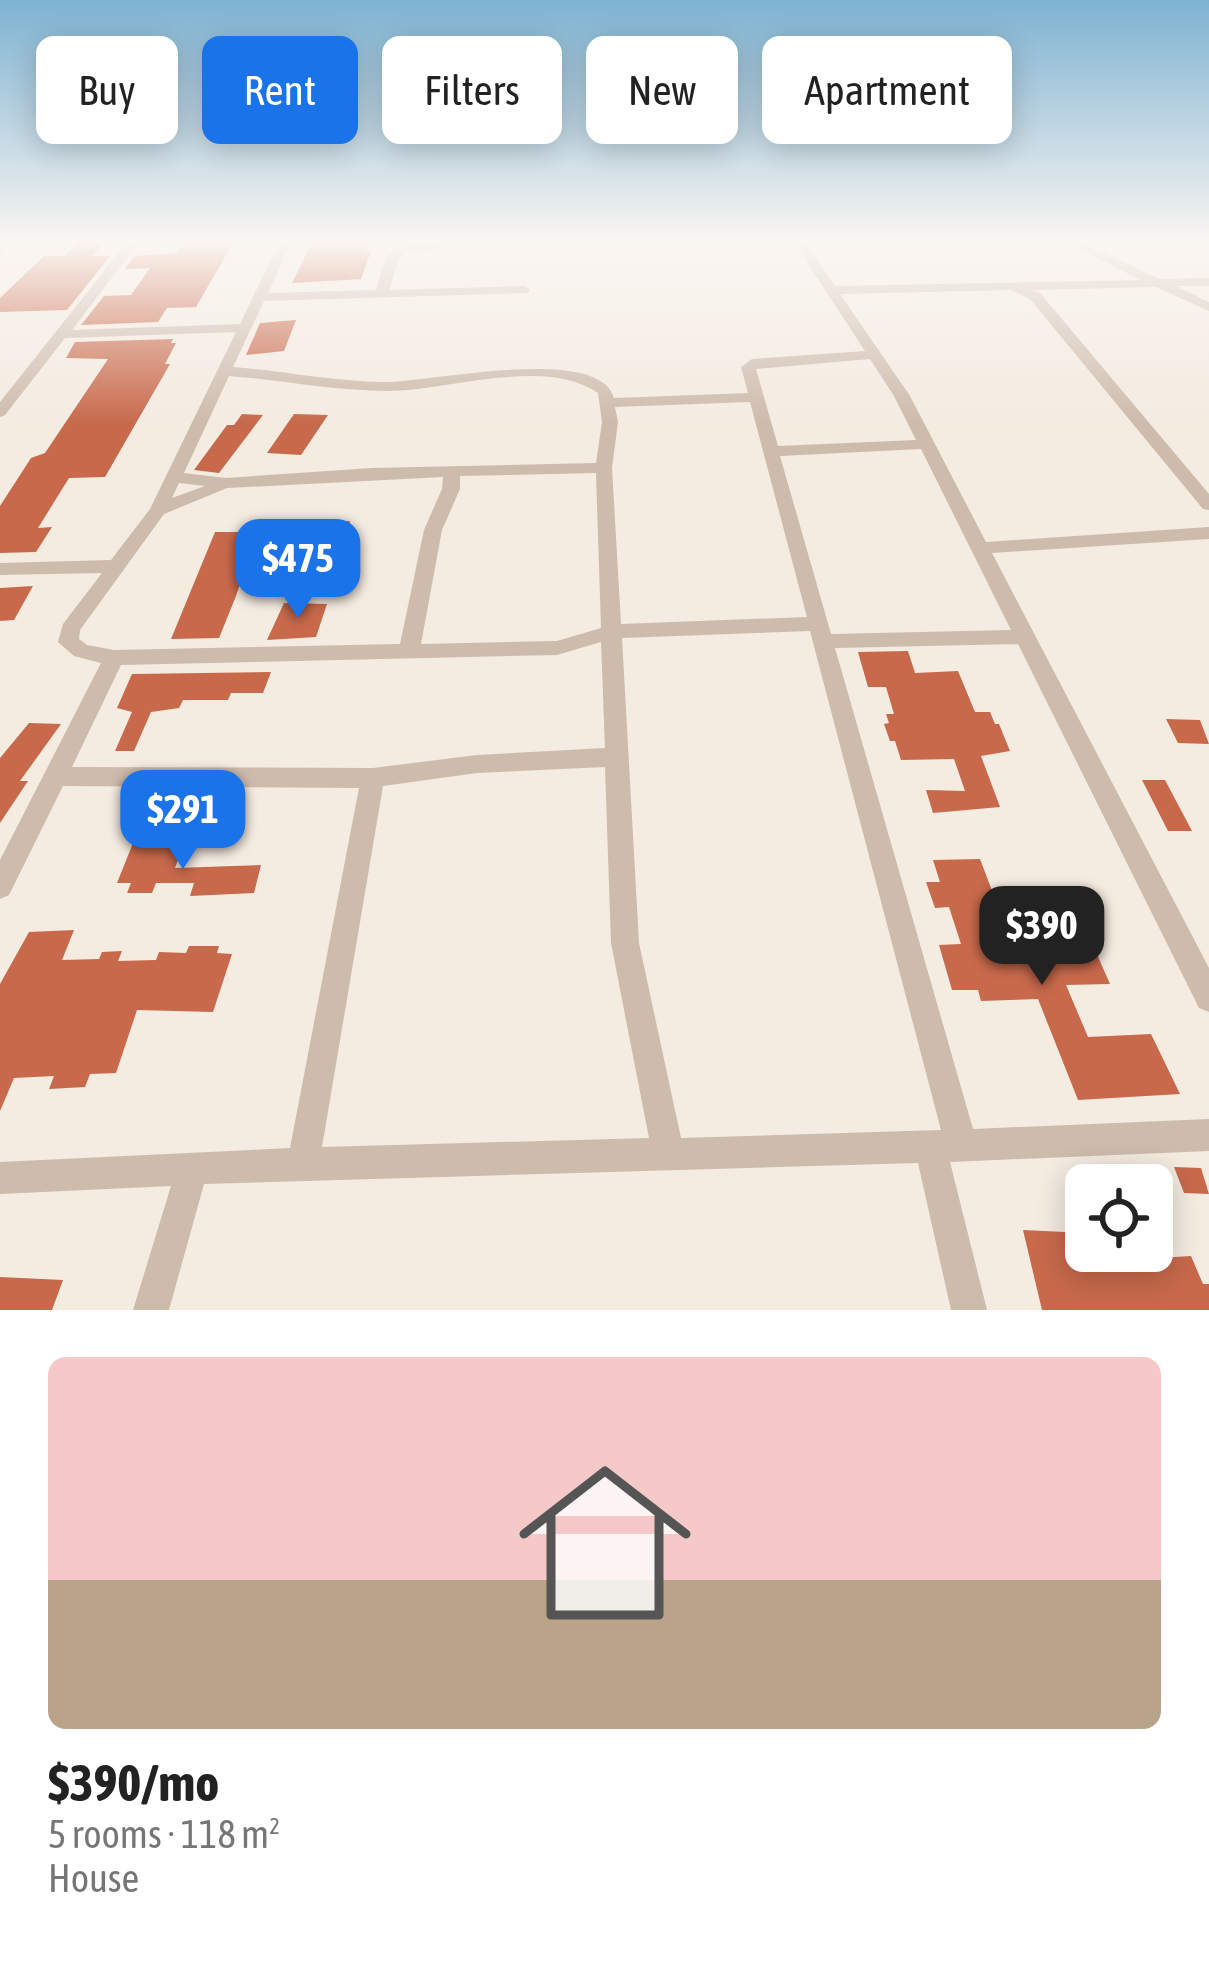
<!DOCTYPE html>
<meta charset="utf-8">
<style>
body{margin:0;font-family:"Asap Condensed",sans-serif;background:#f2f2f2;color:#222;height:100vh;display:flex;flex-direction:column;font-size:45px;white-space:nowrap}
*{box-sizing:border-box;margin:0}
p{font-size:39px;color:#767676}
.icon{flex:none;width:66px;height:66px;fill:none;stroke:currentColor;stroke-width:2;stroke-linecap:round;stroke-linejoin:round}
.map{position:relative;height:1310px;overflow:hidden}
.sheet{display:flex;flex-direction:column;background:#fff;flex:1}
.sheet>*{flex:none}
.banner{position:absolute;left:36px;top:36px;width:1137px;height:108px;display:flex;gap:24px}
.fabs{position:absolute;left:1065px;top:1164px;display:grid;gap:24px}
.fabs a{display:grid;place-items:center;width:108px;height:108px;border-radius:18px;background:#fff;box-shadow:0 6px 30px #0003;font-size:60px}
.price{position:absolute;translate:-50% -102px;padding:0 27px;border-radius:24px;background:#1a73e8;color:#fff;font-size:39px;line-height:78px;filter:drop-shadow(0 3px 6px #0008)}
.price::after{content:'';position:absolute;left:50%;top:72px;width:36px;height:27px;margin-left:-18px;background:inherit;clip-path:polygon(0 0,100% 0,50% 100%)}
.price.active{background:#222;color:#fff}
ul{padding:0;list-style:none}
li{display:grid;align-content:center;gap:24px;height:636px;padding:0 48px}
li+li{border-top:3px solid #e0e0e0}
li span{display:grid;place-items:center;height:372px;border-radius:18px;color:#555}
li>.icon{margin-inline-start:auto}
span .icon{width:216px;height:216px;fill:#fffc;stroke-width:1}
li b{font-size:51px}
.chip{padding:0 42px;border-radius:18px;background:#fff;box-shadow:0 6px 30px #0003;font-size:42px;line-height:108px}
.chip.active{background:#1a73e8;color:#fff}
.map>svg:first-child{display:block}
.building{fill:#c8694b}
.lines{fill:none;stroke-linecap:round;stroke-linejoin:round}
.minor{fill:#cdbbac;fill-rule:evenodd}
</style>
<div class="map">
<svg width="1209" height="1310" viewBox="0 0 1209 1310">
<rect width="100%" height="100%" fill="#f4ebe1"/>
<!-- building -->
<g class="building">
<polygon points="79,241 105,242 92,256 110,256 67,310 0,312 0,298 44,256 65,256"/>
<polygon points="186,241 234,241 196,307 167,308 158,322 81,325 104,296 131,295 150,268 125,269 134,256 177,253"/>
<polygon points="313,241 369,241 366,251 371,251 361,279 292,283"/>
<polygon points="296,320 284,351 246,355 260,323"/>
<polygon points="173,339 171,343 176,343 165,364 170,364 105,477 69,478 38,528 52,527 36,552 0,553 0,506 31,458 45,453 108,359 66,358 75,342"/>
<polygon points="242,414 263,415 219,473 194,470 227,425 234,425"/>
<polygon points="294,414 328,415 301,455 267,453"/>
<polygon points="350,521 343,556 295,559 302,523"/>
<polygon points="215,532 257,532 236,596 219,638 171,639"/>
<polygon points="33,586 14,620 0,621 0,588"/>
<polygon points="284,603 327,604 316,637 267,640"/>
<polygon points="908,651 915,673 958,671 975,712 990,712 995,724 999,724 1010,751 981,756 1000,807 933,813 926,790 965,791 954,759 901,760 895,741 890,741 884,724 889,723 886,714 894,714 886,687 868,687 858,652"/>
<polygon points="271,672 263,693 231,693 228,700 183,700 179,708 151,712 134,751 115,751 132,712 117,708 132,674"/>
<polygon points="1166,719 1200,720 1209,744 1178,743"/>
<polygon points="29,723 61,724 20,781 28,781 0,823 0,758"/>
<polygon points="1142,780 1165,780 1192,831 1168,831"/>
<polygon points="149,839 169,839 166,846 183,846 175,868 261,865 254,893 190,896 194,883 156,883 152,893 127,893 131,883 117,883 133,843 147,844"/>
<polygon points="980,859 1013,946 1092,943 1110,984 1066,985 1088,1037 1151,1034 1180,1094 1078,1100 1038,999 981,1001 978,990 952,990 939,945 961,944 949,907 935,908 926,882 940,882 933,860"/>
<polygon points="74,930 62,960 99,959 102,952 122,951 118,961 156,960 159,952 186,953 189,946 219,946 217,953 232,954 213,1012 137,1010 116,1073 90,1074 85,1087 49,1089 54,1076 14,1078 0,1111 0,984 29,932"/>
<polygon points="1174,1167 1201,1168 1209,1194 1184,1193"/>
<polygon points="1023,1230 1086,1233 1086,1251 1106,1251 1109,1261 1191,1256 1203,1284 1209,1284 1209,1310 1042,1310"/>
<polygon points="0,1277 63,1280 52,1310 0,1310"/>
</g>
<g class="lines">
<!-- minor -->
<g class="minor">
<polygon points="13,241 0,253 1,241"/>
<path d="M128,241H140L72,330L240,324L280,241H292L268,293L376,290C380,279 383,261 391,253C403,239 469,241 489,241L404,254L399,258L389,290L524,286L530,290L528,293L264,301L233,367C283,371 332,381 382,382C427,383 599,343 614,398L748,393L741,367L752,359L865,351L793,241H805L835,286L1141,280L1063,241H1078L1160,279L1209,278V286H1176L1209,302V311L1156,287L1031,290L1040,293L1209,494V510L1203,509L1030,299L1011,290L840,294L910,396L986,542L1209,527V539L992,553L1209,968V1012L1199,1008L1018,644L835,648L973,1129L1209,1119V1151L950,1162L987,1310H951L918,1163L204,1184L169,1310H133L171,1186L0,1194V1162L290,1148L359,788L63,786L9,895L0,899V860L101,663L74,656L58,642L63,624L102,573L0,575V563L111,560L150,509L236,332L65,338L5,415L0,417V402ZM870,359L894,396L916,440L778,446L756,369ZM229,376C282,380 334,391 387,391C449,391 544,356 598,393L602,422L596,463L372,468L226,478L184,473ZM750,402L807,617L621,624L612,468L618,422L615,407ZM921,449L1011,630L831,634L780,456ZM596,473L601,628L557,641L421,644L442,530L460,489V476ZM443,477L442,489L424,530L400,644L114,650L87,645L79,639L80,630L164,514L227,488ZM179,483L205,486L172,498ZM810,631L941,1130L681,1138L639,943L622,638ZM601,642L605,748L477,755L373,768L72,767L121,665L557,655ZM605,767L611,943L649,1138L322,1147L383,786L477,773Z"/>
</g>
</g>
<!-- sky -->
<linearGradient id="sky" x2="0" y2="1"><stop stop-color="#7eb2d2"/><stop offset="0.57" stop-color="#faf6f2"/><stop offset="1" stop-color="#faf6f2" stop-opacity="0"/></linearGradient>
<rect width="1209" height="424" fill="url(#sky)"/>
</svg>
<div class="fabs">
<a><svg class="icon" aria-label="locate" viewBox="0 0 24 24"><circle cx="12" cy="12" r="6"/><path d="M12 2v4M12 18v4M2 12h4M18 12h4"/></svg></a>
</div>
<b class="price" style="left:298px;top:621px">$475</b>
<b class="price" style="left:183px;top:872px">$291</b>
<b class="price active" style="left:1042px;top:988px">$390</b>
<div class="banner">
<a class="chip">Buy</a>
<a class="chip active">Rent</a>
<a class="chip">Filters</a>
<a class="chip">New</a>
<a class="chip">Apartment</a>
</div>
</div>
<section class="sheet">
<ul>
<li><span style="background:linear-gradient(#f6c9c9 60%,#b9a48a 0)"><svg class="icon" aria-label="home" viewBox="0 0 24 24"><path d="M3 11l9-7 9 7M6 9v11h12V9"/></svg></span><div><b>$390/mo</b><p>5 rooms · 118 m²</p><p>House</p></div></li>
</ul>
</section>
